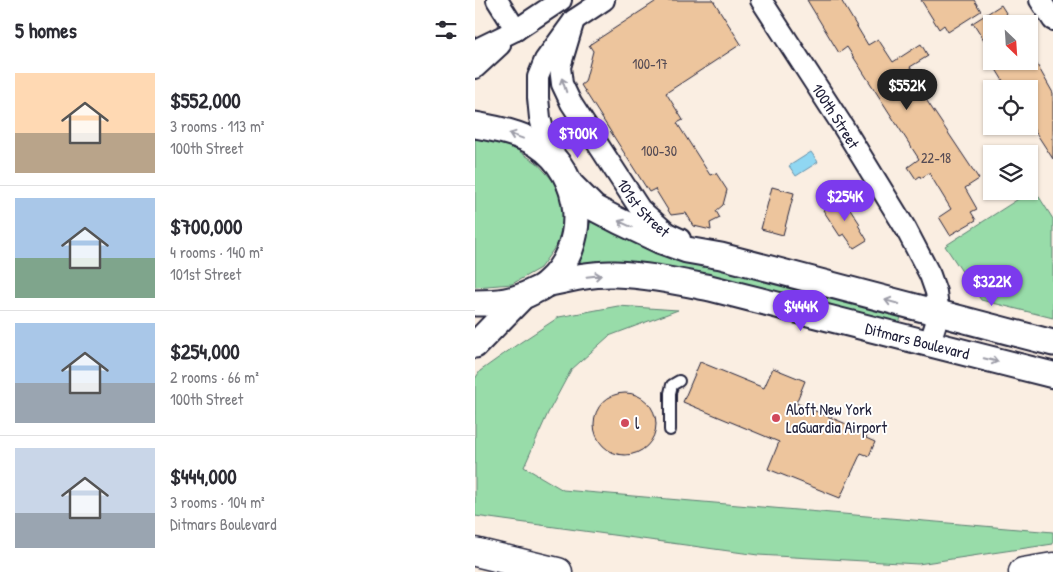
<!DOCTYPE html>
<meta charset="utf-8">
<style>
body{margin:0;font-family:"Patrick Hand",sans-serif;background:#f7f7f7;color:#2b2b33;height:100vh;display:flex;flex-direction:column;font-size:19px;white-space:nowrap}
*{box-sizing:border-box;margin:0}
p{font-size:16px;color:#7c7c81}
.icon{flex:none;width:28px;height:28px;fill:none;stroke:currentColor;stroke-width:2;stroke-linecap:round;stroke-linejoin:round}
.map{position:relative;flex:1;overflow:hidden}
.panel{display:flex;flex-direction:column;background:#fff;width:475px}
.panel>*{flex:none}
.needle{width:32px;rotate:155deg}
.controls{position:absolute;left:508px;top:15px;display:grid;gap:10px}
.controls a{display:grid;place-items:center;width:55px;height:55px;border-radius:0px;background:#fff;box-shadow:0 1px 4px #0004;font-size:25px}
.price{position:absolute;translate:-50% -42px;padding:0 11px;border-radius:18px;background:#7c3aed;color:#fff;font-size:16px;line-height:32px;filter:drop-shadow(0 1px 2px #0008)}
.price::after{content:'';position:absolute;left:50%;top:30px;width:15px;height:11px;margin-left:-8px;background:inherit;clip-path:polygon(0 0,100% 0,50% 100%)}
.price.active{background:#222;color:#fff}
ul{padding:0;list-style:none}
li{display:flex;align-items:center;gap:15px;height:125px;padding:0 15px}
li+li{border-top:1px solid #e1e1e2}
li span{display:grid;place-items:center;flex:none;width:140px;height:100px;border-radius:0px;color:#555}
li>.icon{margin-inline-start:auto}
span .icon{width:60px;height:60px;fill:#fffc;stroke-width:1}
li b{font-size:21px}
h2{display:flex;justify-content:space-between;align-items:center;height:60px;padding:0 15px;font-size:21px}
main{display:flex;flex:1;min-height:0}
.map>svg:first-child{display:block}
.green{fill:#98dca9;stroke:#5d7f72}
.water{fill:#90d7f2;stroke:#648fa9}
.building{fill:#edc59d;stroke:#22223b}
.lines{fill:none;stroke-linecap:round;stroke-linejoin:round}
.service-casing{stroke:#22223b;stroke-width:14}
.minor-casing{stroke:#22223b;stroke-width:24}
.tertiary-casing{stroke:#22223b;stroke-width:29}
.motorway-casing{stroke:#22223b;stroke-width:31}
.service{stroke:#fff;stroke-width:10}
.minor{stroke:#fff;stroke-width:20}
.tertiary{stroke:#fff;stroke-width:25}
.motorway{stroke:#fff;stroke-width:28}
.oneway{stroke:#9c9ca7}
.poi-dot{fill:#d1495b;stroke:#fff;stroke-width:2}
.labels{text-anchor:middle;stroke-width:4;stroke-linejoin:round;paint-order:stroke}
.number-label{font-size:14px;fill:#554b54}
.street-label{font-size:16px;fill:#22223b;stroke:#fff}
.poi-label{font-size:16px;fill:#22223b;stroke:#fff;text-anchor:start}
</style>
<main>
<section class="panel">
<h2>5 homes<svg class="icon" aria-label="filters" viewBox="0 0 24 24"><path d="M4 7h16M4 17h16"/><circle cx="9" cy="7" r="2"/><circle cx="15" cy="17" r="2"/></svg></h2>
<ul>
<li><span style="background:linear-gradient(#ffd9b3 60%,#b9a48a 0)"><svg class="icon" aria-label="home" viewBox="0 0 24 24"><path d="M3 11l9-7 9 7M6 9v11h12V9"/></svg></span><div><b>$552,000</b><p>3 rooms · 113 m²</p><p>100th Street</p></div></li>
<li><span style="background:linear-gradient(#a9c7e8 60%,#7fa58c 0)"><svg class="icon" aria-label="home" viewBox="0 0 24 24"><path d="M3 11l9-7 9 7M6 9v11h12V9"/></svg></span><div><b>$700,000</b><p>4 rooms · 140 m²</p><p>101st Street</p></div></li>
<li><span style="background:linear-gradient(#a9c7e8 60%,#9aa5b1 0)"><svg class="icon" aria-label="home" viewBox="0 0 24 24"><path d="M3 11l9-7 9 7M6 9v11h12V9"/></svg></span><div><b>$254,000</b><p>2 rooms · 66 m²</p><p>100th Street</p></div></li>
<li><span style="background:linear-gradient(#c9d6e8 65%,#9aa5b1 0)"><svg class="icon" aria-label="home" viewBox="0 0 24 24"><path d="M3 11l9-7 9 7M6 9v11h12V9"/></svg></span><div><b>$444,000</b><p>3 rooms · 104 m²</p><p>Ditmars Boulevard</p></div></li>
</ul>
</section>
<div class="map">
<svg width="578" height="572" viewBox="0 0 578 572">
<rect width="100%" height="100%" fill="#faeee2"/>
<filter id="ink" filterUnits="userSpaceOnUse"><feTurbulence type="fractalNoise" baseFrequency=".02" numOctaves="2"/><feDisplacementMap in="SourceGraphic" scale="10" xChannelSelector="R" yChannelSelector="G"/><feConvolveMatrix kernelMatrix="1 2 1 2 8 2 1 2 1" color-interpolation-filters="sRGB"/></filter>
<g filter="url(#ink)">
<!-- green -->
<g class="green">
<polygon points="0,138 36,146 62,163 81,184 89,214 83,243 65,268 37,284 0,287"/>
<polygon points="559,189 578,219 578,318 506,300 470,246"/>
<polygon points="116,220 427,312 424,325 191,267 151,262 105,264 103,260 111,243"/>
<polygon points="143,306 203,310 134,336 96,370 73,413 49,467 88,490 578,532 578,544 443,564 283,555 0,516 0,379 5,371 43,344 84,317"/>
</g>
<!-- water -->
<polygon class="water" points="336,152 343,162 321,176 314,166"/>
<!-- building -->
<g class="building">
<polygon points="183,0 238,0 266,44 191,93 208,120 202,123 235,175 241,173 252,190 248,205 241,211 245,218 235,223 236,230 219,226 211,213 196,215 180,189 174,192 106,85 110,82 118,51 114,45"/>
<polygon points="332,0 366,0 393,45 403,39 418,62 446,44 453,56 435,67 444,81 440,83 504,179 490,188 502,209 496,212 501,220 475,235 464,217 476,209 454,173 446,178 445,176 441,179 433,167 444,159 372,47 364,53"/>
<polygon points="446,0 499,0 506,11 473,32 469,25 464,29"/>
<polygon points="526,5 538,24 516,24 516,51 499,24 496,24"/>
<polygon points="516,61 560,61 578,93 578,159 554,122 554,89 533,89"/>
<polygon points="297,187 319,193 308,235 286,229"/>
<polygon points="368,198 385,224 383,225 392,240 379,248 369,234 365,236 348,210"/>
<polygon points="225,362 289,388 298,368 330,381 321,403 393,433 391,438 400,442 394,456 386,453 365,498 293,469 304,442 208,402"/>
<circle cx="150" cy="424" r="31"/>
</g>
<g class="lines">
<!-- service casing -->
<g class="service-casing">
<polyline id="service" points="195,430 195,393 197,385 204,381"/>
</g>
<!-- minor casing -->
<g class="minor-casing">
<g id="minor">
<polyline points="22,0 41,30"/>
<path id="s1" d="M286,0L369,128L431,229L455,275L461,292L464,314L454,345"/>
<polyline points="565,0 578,20"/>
<path id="s2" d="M99,20L85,67L87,84L96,103L165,209L192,233L205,239"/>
<polyline points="0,50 41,30 86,0"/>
<polyline points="0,68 25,45"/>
<polyline points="78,157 70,137 65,118 63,98 63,77 70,60 99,20 129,0"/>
</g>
</g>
<!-- tertiary casing -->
<g class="tertiary-casing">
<g id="tertiary">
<path d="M0,125C21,129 44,133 62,144C110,175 114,246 72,283C68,287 63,289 59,291C38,302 23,303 0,303"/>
<polyline points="95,184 119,208 144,221 184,240 212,250 246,256 578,343"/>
<path id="s3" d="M71,284C93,279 117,273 140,274C172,275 204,282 235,288L578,375"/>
<polyline points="0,345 45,299"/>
</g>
</g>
<!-- motorway casing -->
<g class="motorway-casing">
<g id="motorway">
<polyline points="0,552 83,572"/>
<polyline points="548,572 578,567"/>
</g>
</g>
<!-- service -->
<use href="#service" class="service"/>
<!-- minor -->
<use href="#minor" class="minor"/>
<!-- tertiary -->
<use href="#tertiary" class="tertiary"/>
<!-- motorway -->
<use href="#motorway" class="motorway"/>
</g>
<!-- one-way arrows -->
<defs><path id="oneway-shaft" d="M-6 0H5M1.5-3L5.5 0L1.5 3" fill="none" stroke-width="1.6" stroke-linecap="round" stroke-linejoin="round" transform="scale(1.25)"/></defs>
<g class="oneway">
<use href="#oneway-shaft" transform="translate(89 85) rotate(-108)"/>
<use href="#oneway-shaft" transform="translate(41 136) rotate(-160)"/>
<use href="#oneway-shaft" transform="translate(150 224) rotate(-155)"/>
<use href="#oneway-shaft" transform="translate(119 276) rotate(-6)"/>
<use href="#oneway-shaft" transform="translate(417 302) rotate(-165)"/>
<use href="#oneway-shaft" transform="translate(516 360) rotate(14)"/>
</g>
</g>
<!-- markers -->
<g class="poi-dot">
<circle cx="301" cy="418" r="5"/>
<circle cx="150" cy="423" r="5"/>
</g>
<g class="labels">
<!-- number labels -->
<g class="number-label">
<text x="175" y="69">100-17</text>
<text x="184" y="156">100-30</text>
<text x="461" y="163">22-18</text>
</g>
<!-- street labels -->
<g class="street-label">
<text dy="6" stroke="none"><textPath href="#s1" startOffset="138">100th Street</textPath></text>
<text dy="6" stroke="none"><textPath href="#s2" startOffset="215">101st Street</textPath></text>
<text dy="6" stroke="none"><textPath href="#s3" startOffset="380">Ditmars Boulevard</textPath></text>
</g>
<!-- poi labels -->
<g class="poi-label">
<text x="311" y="415">Aloft New York<tspan x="311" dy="18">LaGuardia Airport</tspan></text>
<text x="160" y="429">l</text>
</g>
</g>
</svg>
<div class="controls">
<a><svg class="needle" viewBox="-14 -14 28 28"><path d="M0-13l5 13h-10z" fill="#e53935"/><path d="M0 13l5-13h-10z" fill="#7c7c81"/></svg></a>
<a><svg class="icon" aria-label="locate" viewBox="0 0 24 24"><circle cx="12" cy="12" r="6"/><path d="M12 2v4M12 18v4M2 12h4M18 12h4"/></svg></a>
<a><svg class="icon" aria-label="layers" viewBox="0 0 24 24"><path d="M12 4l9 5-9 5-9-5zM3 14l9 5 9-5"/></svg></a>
</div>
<b class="price active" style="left:432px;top:111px">$552K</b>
<b class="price" style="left:103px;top:159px">$700K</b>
<b class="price" style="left:370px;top:222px">$254K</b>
<b class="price" style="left:517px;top:307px">$322K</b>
<b class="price" style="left:326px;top:332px">$444K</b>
</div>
</main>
